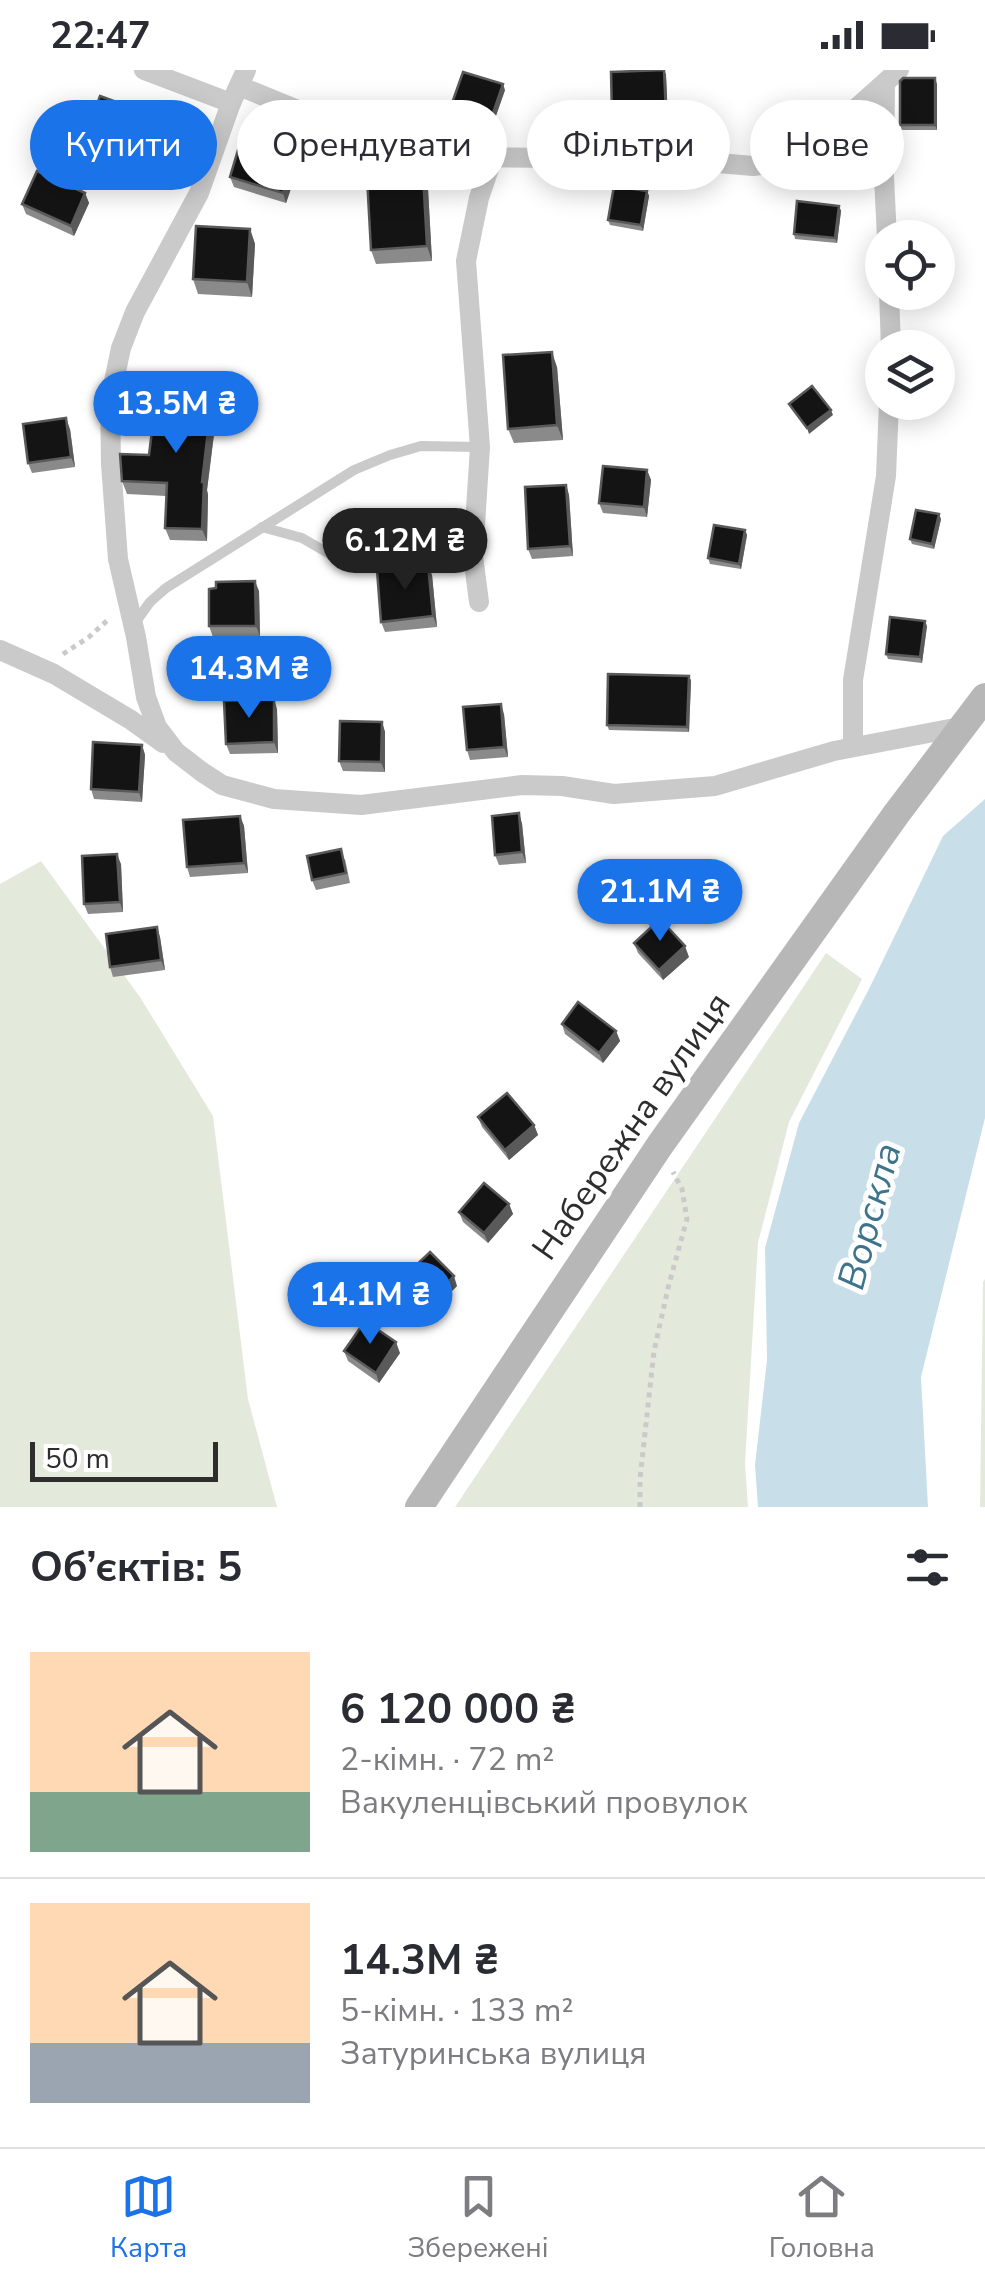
<!DOCTYPE html>
<html lang="uk">
<meta charset="utf-8">
<style>
body{margin:0;font-family:"Nunito Sans",sans-serif;background:#f2f2f3;color:#2b2b33;height:100vh;display:flex;flex-direction:column;font-size:38px;white-space:nowrap}
*{box-sizing:border-box;margin:0}
p{font-size:32px;color:#7c7c81}
.icon{flex:none;width:55px;height:55px;fill:none;stroke:currentColor;stroke-width:2;stroke-linecap:round;stroke-linejoin:round}
.map{position:relative;height:1437px;overflow:hidden}
.drawer{display:flex;flex-direction:column;background:#fff;flex:1}
.drawer>*{flex:none}
.hud{position:absolute;left:30px;top:30px;width:925px;height:90px;display:flex;gap:20px}
.tools{position:absolute;left:865px;top:150px;display:grid;gap:20px}
.tools a{display:grid;place-items:center;width:90px;height:90px;border-radius:50%;background:#fff;box-shadow:0 5px 25px #0003;font-size:50px}
.scale{position:absolute;left:30px;bottom:25px;width:188px;box-sizing:border-box;padding-left:10px;border:5px solid #2d2d2d;border-top:0;font-size:28px;line-height:35px;white-space:nowrap;color:#2d2d2d;-webkit-text-stroke:8px #fff;paint-order:stroke}
.price{position:absolute;translate:-50% -85px;padding:0 22px;border-radius:35px;background:#1a73e8;color:#fff;font-size:32px;line-height:65px;filter:drop-shadow(0 2px 5px #0008)}
.price::after{content:'';position:absolute;left:50%;top:60px;width:30px;height:22px;margin-left:-15px;background:inherit;clip-path:polygon(0 0,100% 0,50% 100%)}
.price.selected{background:#222;color:#fff}
ul{padding:0;list-style:none}
li{display:flex;align-items:center;gap:30px;height:250px;padding:0 30px}
li+li{border-top:2px solid #e1e1e2}
li span{display:grid;place-items:center;flex:none;width:280px;height:200px;border-radius:0px;color:#555}
li>.icon{margin-inline-start:auto}
span .icon{width:120px;height:120px;fill:#fffc;stroke-width:1}
li b{font-size:42px}
h2{display:flex;justify-content:space-between;align-items:center;height:120px;padding:0 30px;font-size:42px}
.tag{padding:0 35px;border-radius:45px;background:#fff;box-shadow:0 5px 25px #0003;font-size:35px;line-height:90px}
.tag.selected{background:#1a73e8;color:#fff}
.status{display:flex;justify-content:space-between;align-items:center;height:70px;padding:0 50px;background:#fff;direction:ltr}
.status svg{height:28px;fill:currentColor}
.tab-bar{display:flex;justify-content:space-around;align-items:center;height:140px;border-top:2px solid #e1e1e2;background:#fff;font-size:28px;color:#7c7c81}
.tab-bar a{display:grid;justify-items:center;gap:5px}
.tab-bar .selected{color:#1a73e8}
.map>svg:first-child{display:block}
.green{fill:#e4eadb}
.water{fill:#c8dfea}
.lines{fill:none;stroke-linecap:round;stroke-linejoin:round}
.path{stroke:#cacaca;stroke-width:5;stroke-dasharray:5 5;stroke-linecap:butt}
.lane{stroke:#cacaca;stroke-width:10}
.street{stroke:#cacaca;stroke-width:20}
.secondary{stroke:#b7b7b7;stroke-width:28}
.wall{fill:#8a8a8a}
.shaded-wall{fill:#5a5a5a}
.building{fill:#141414;stroke:#5a5a5a;stroke-width:2.5}
.labels{text-anchor:middle;stroke-width:10;stroke-linejoin:round;paint-order:stroke}
.street-label{font-size:35px;fill:#2d2d2d;stroke:#fff}
.water-label{font-size:38px;font-style:italic;fill:#3e738c;stroke:#fff}
</style>
<div class="status"><b>22:47</b><svg viewBox="0 0 49 12"><path d="M0 12V9h3v3zM5 12V6h3v6zM10 12V3h3v9zM15 12V0h3v12zM26 1h20v11H26zM47 4h2v5h-2z"/></svg></div>
<div class="map">
<svg width="985" height="1437" viewBox="0 0 985 1437">
<rect width="100%" height="100%" fill="#fff"/>
<!-- green -->
<g class="green">
<polygon points="41,791 140,927 213,1046 248,1329 277,1437 0,1437 0,814"/>
<polygon points="826,883 862,909 789,1052 758,1173 745,1394 748,1437 455,1437"/>
<polygon points="985,1209 985,1437 980,1437 983,1212"/>
</g>
<!-- water -->
<polygon class="water" points="985,729 985,1048 921,1307 928,1437 758,1437 755,1395 767,1290 765,1178 799,1053 870,917 943,766"/>
<g class="lines">
<!-- path -->
<g class="path">
<polyline points="63,584 89,567 110,548"/>
<polyline points="640,1437 640,1409 654,1281 669,1214 687,1149 682,1119 673,1102"/>
</g>
<!-- lane -->
<g class="lane">
<polyline points="262,457 302,468 340,490 357,492 472,487"/>
<polyline points="135,553 150,532 166,518 354,400 390,385 421,376 479,377"/>
</g>
<!-- street -->
<g class="street">
<polyline points="144,0 231,33"/>
<polyline points="246,0 231,33 199,123 135,242 121,278 110,330 111,394 118,489 136,567 146,627 157,657 176,682 202,702 222,715 274,729 361,735 522,715 562,716 614,724 715,716 834,681 960,657"/>
<polyline points="885,14 884,107 887,168"/>
<polyline points="239,16 381,74 455,87 673,89 753,96 771,94 842,51 899,0"/>
<polyline points="889,222 891,278"/>
<polyline points="479,532 473,486 480,377 466,191 479,128 493,87"/>
<polyline points="0,580 54,604 131,650 163,673"/>
<polyline points="853,677 853,610 886,406 889,332"/>
</g>
<!-- secondary -->
<polyline class="secondary" points="419,1437 660,1075 897,743 985,627"/>
</g>
<!-- wall -->
<g class="wall">
<polygon points="664,0 666,5 668,49 614,51 612,46"/>
<polygon points="937,14 937,60 902,60 900,55"/>
<polygon points="505,20 492,57 452,44 450,39"/>
<polygon points="133,38 136,49 123,83 91,70 87,60"/>
<polygon points="291,96 295,107 286,133 234,117 230,107"/>
<polygon points="428,119 432,191 376,194 371,180"/>
<polygon points="647,121 649,126 643,161 610,155 608,150"/>
<polygon points="85,123 89,133 74,166 26,144 22,134"/>
<polygon points="839,136 841,141 837,173 795,169 794,164"/>
<polygon points="250,159 255,174 252,227 198,224 193,209"/>
<polygon points="557,297 563,370 514,373 508,359"/>
<polygon points="212,327 217,340 207,420 208,425 207,471 170,470 165,458 166,426 127,424 122,411"/>
<polygon points="902,332 933,332 932,341 904,339"/>
<polygon points="70,359 75,397 32,403 28,393"/>
<polygon points="647,400 651,410 647,447 603,443 599,433"/>
<polygon points="566,415 569,425 573,486 532,489 528,479"/>
<polygon points="941,449 934,479 912,474 910,469"/>
<polygon points="745,460 747,465 741,499 710,494 708,488"/>
<polygon points="432,505 437,557 385,562 381,552"/>
<polygon points="259,521 260,566 213,567 209,556"/>
<polygon points="927,556 922,593 888,589 886,584"/>
<polygon points="689,606 691,611 689,662 609,660 607,655"/>
<polygon points="277,639 278,683 230,684 226,674"/>
<polygon points="504,644 508,687 470,690 467,680"/>
<polygon points="382,652 385,662 385,702 343,701 339,691"/>
<polygon points="142,675 145,685 142,732 94,729 91,719"/>
<polygon points="519,743 522,754 526,793 499,795 495,785"/>
<polygon points="240,746 244,756 248,803 190,807 187,797"/>
<polygon points="345,789 350,813 316,820 312,810"/>
<polygon points="121,794 123,842 88,844 84,834"/>
<polygon points="160,867 165,900 113,907 110,897"/>
<polygon points="634,873 689,887 663,910 638,883"/>
<polygon points="562,954 616,961 620,971 603,993 565,964"/>
<polygon points="478,1047 534,1055 538,1065 509,1090 482,1057"/>
<polygon points="509,1134 513,1144 488,1173 463,1152 459,1142"/>
<polygon points="405,1206 457,1216 432,1241 409,1216"/>
<polygon points="344,1281 400,1283 379,1313 348,1291"/>
</g>
<!-- shaded-wall -->
<g class="shaded-wall">
<polygon points="664,0 666,5 668,49 666,44"/>
<polygon points="935,8 937,14 937,60 935,55"/>
<polygon points="503,14 505,20 492,57 490,52"/>
<polygon points="133,38 136,49 123,83 119,72"/>
<polygon points="291,96 295,107 286,133 283,123"/>
<polygon points="423,104 428,119 432,191 427,176"/>
<polygon points="647,121 649,126 643,161 641,155"/>
<polygon points="85,123 89,133 74,166 71,156"/>
<polygon points="839,136 841,141 837,173 835,168"/>
<polygon points="250,159 255,174 252,227 247,212"/>
<polygon points="552,282 557,297 563,370 557,355"/>
<polygon points="212,327 217,340 207,420 208,425 207,471 202,459 202,412"/>
<polygon points="831,340 833,345 809,364 807,358"/>
<polygon points="66,348 70,359 75,397 71,387"/>
<polygon points="647,400 651,410 647,447 644,437"/>
<polygon points="566,415 569,425 573,486 570,476"/>
<polygon points="939,444 941,449 934,479 932,474"/>
<polygon points="745,460 747,465 741,499 739,494"/>
<polygon points="428,495 432,505 437,557 433,546"/>
<polygon points="255,511 259,521 260,566 256,556"/>
<polygon points="925,551 927,556 922,593 920,587"/>
<polygon points="689,606 691,611 689,662 687,657"/>
<polygon points="274,629 277,639 278,683 274,672"/>
<polygon points="501,634 504,644 508,687 504,677"/>
<polygon points="382,652 385,662 385,702 381,692"/>
<polygon points="142,675 145,685 142,732 139,722"/>
<polygon points="519,743 522,754 526,793 522,782"/>
<polygon points="240,746 244,756 248,803 244,793"/>
<polygon points="117,784 121,794 123,842 120,832"/>
<polygon points="157,857 160,867 165,900 161,890"/>
<polygon points="685,876 689,887 663,910 659,900"/>
<polygon points="616,961 620,971 603,993 599,983"/>
<polygon points="534,1055 538,1065 509,1090 505,1080"/>
<polygon points="509,1134 513,1144 488,1173 484,1163"/>
<polygon points="454,1206 457,1216 432,1241 429,1231"/>
<polygon points="396,1272 400,1283 379,1313 376,1303"/>
</g>
<!-- building -->
<g class="building">
<polygon points="664,0 666,44 612,46 611,2"/>
<polygon points="463,2 503,14 490,52 450,39"/>
<polygon points="903,8 935,8 935,55 900,55 900,11"/>
<polygon points="100,26 133,38 119,72 87,60"/>
<polygon points="238,80 291,96 283,123 230,107"/>
<polygon points="37,101 85,123 71,156 22,134"/>
<polygon points="423,104 427,176 371,180 367,107"/>
<polygon points="614,116 647,121 641,155 608,150"/>
<polygon points="797,131 839,136 835,168 794,164"/>
<polygon points="196,156 250,159 247,212 193,209"/>
<polygon points="552,282 557,355 508,359 503,285"/>
<polygon points="812,316 831,340 807,358 789,334"/>
<polygon points="157,320 212,327 202,412 204,412 202,459 165,458 167,413 122,411 120,384 149,385"/>
<polygon points="902,332 931,332 931,336 902,334"/>
<polygon points="66,348 71,387 28,393 23,354"/>
<polygon points="603,396 647,400 644,437 599,433"/>
<polygon points="566,415 570,476 528,479 525,417"/>
<polygon points="916,440 939,444 932,474 910,469"/>
<polygon points="714,455 745,460 739,494 708,488"/>
<polygon points="428,495 433,546 381,552 377,500"/>
<polygon points="255,511 256,556 209,556 209,519 216,518 216,512"/>
<polygon points="890,547 925,551 920,587 886,584"/>
<polygon points="608,604 689,606 687,657 607,655"/>
<polygon points="274,629 274,672 226,674 224,631"/>
<polygon points="501,634 504,677 467,680 463,637"/>
<polygon points="340,651 382,652 381,692 339,691"/>
<polygon points="93,672 142,675 139,722 91,719"/>
<polygon points="519,743 522,782 495,785 492,746"/>
<polygon points="240,746 244,793 187,797 183,750"/>
<polygon points="341,779 346,803 312,810 307,786"/>
<polygon points="117,784 120,832 84,834 82,786"/>
<polygon points="660,849 685,876 659,900 634,873"/>
<polygon points="157,857 161,890 110,897 106,864"/>
<polygon points="578,932 616,961 599,983 562,954"/>
<polygon points="507,1023 534,1055 505,1080 478,1047"/>
<polygon points="484,1113 509,1134 484,1163 459,1142"/>
<polygon points="430,1182 454,1206 429,1231 405,1206"/>
<polygon points="365,1251 396,1272 376,1303 344,1281"/>
</g>
<g class="labels">
<!-- street labels -->
<g class="street-label">
<text transform="translate(631 1056) rotate(-55)" y="12">Набережна вулиця</text>
</g>
<!-- water labels -->
<g class="water-label">
<text transform="translate(869 1146) rotate(-75)" y="13">Ворскла</text>
</g>
</g>
</svg>
<div class="tools">
<a><svg class="icon" aria-label="locate" viewBox="0 0 24 24"><circle cx="12" cy="12" r="6"/><path d="M12 2v4M12 18v4M2 12h4M18 12h4"/></svg></a>
<a><svg class="icon" aria-label="layers" viewBox="0 0 24 24"><path d="M12 4l9 5-9 5-9-5zM3 14l9 5 9-5"/></svg></a>
</div>
<div class="scale">50 m</div>
<b class="price" style="left:176px;top:386px">13.5M ₴</b>
<b class="price selected" style="left:405px;top:523px">6.12M ₴</b>
<b class="price" style="left:249px;top:651px">14.3M ₴</b>
<b class="price" style="left:660px;top:874px">21.1M ₴</b>
<b class="price" style="left:370px;top:1277px">14.1M ₴</b>
<div class="hud">
<a class="tag selected">Купити</a>
<a class="tag">Орендувати</a>
<a class="tag">Фільтри</a>
<a class="tag">Нове</a>
</div>
</div>
<section class="drawer">
<h2>Об’єктів: 5<svg class="icon" aria-label="filters" viewBox="0 0 24 24"><path d="M4 7h16M4 17h16"/><circle cx="9" cy="7" r="2"/><circle cx="15" cy="17" r="2"/></svg></h2>
<ul>
<li><span style="background:linear-gradient(#ffd9b3 70%,#7fa58c 0)"><svg class="icon" aria-label="home" viewBox="0 0 24 24"><path d="M3 11l9-7 9 7M6 9v11h12V9"/></svg></span><div><b>6 120 000 ₴</b><p>2-кімн. · 72 m²</p><p>Вакуленцівський провулок</p></div></li>
<li><span style="background:linear-gradient(#ffd9b3 70%,#9aa5b1 0)"><svg class="icon" aria-label="home" viewBox="0 0 24 24"><path d="M3 11l9-7 9 7M6 9v11h12V9"/></svg></span><div><b>14.3M ₴</b><p>5-кімн. · 133 m²</p><p>Затуринська вулиця</p></div></li>
</ul>
</section>
<nav class="tab-bar">
<a class="selected"><svg class="icon" aria-label="map" viewBox="0 0 24 24"><path d="M3 6l6-2 6 2 6-2v14l-6 2-6-2-6 2zM9 4v14M15 6v14"/></svg>Карта</a>
<a><svg class="icon" aria-label="saved" viewBox="0 0 24 24"><path d="M7 4h10v16l-5-4-5 4z"/></svg>Збережені</a>
<a><svg class="icon" aria-label="home" viewBox="0 0 24 24"><path d="M3 11l9-7 9 7M6 9v11h12V9"/></svg>Головна</a>
</nav>
